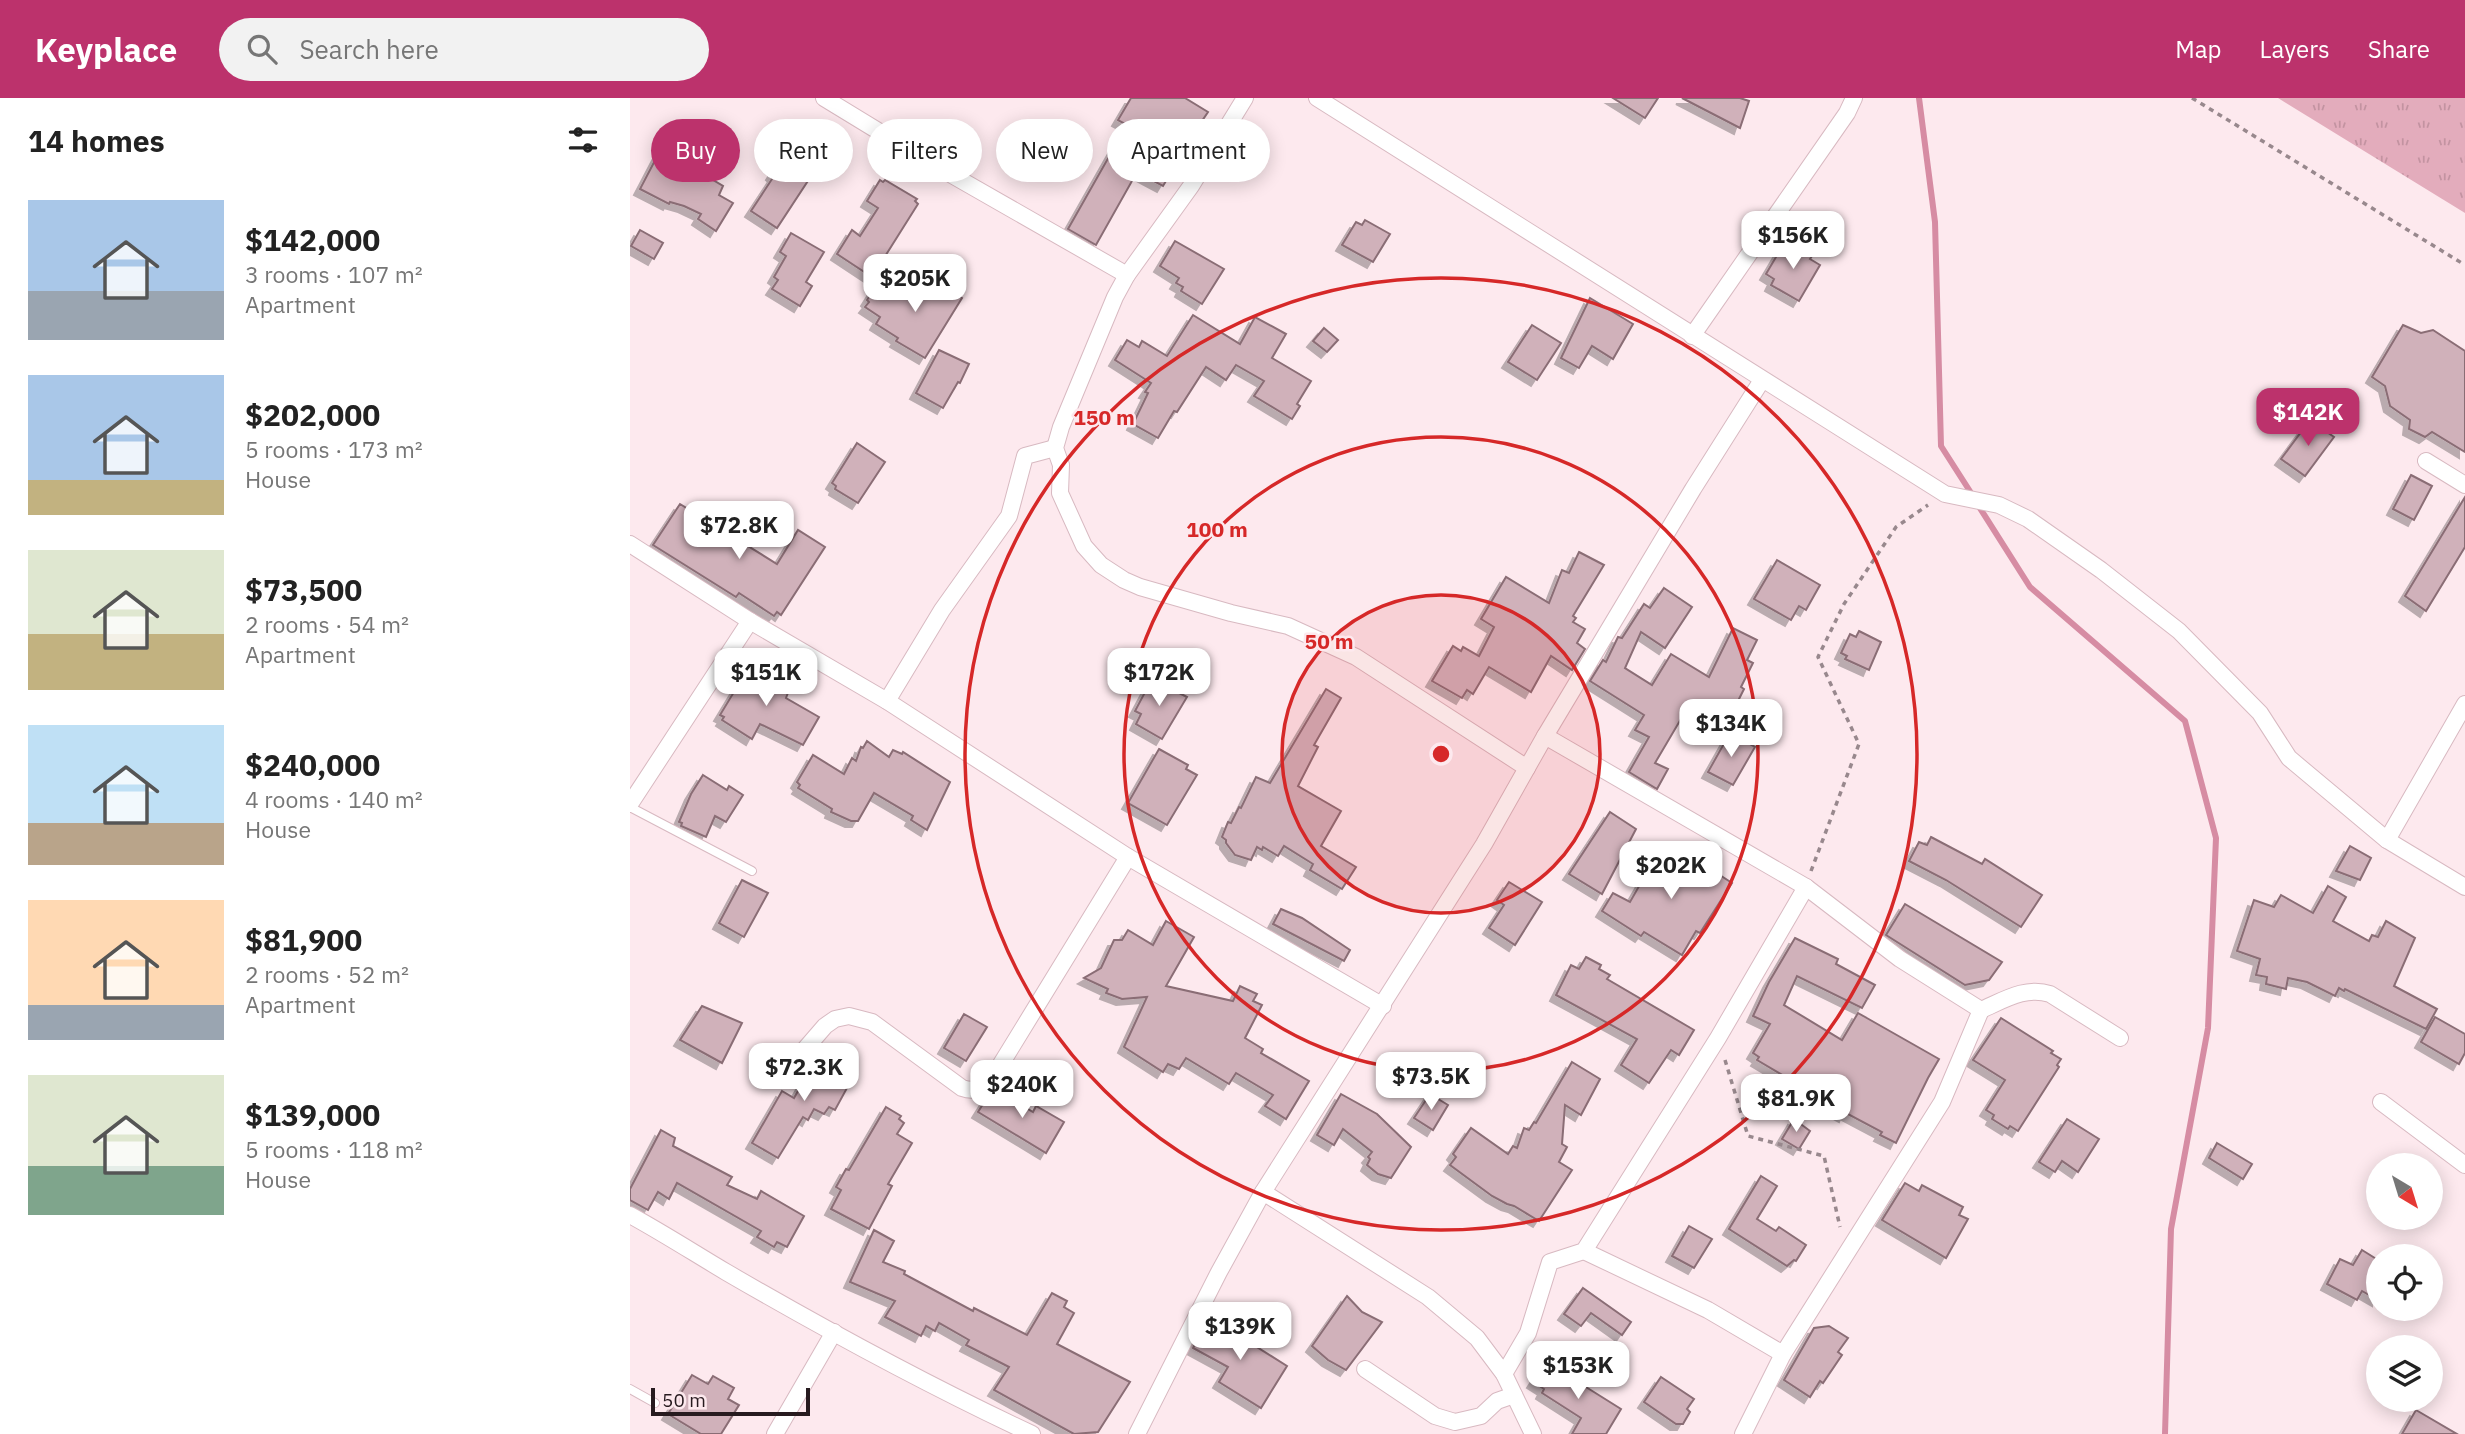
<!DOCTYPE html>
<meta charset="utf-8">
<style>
body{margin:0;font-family:"IBM Plex Sans",sans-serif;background:#f2f2f2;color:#222;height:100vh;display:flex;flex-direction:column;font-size:26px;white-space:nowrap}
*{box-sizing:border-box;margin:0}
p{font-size:23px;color:#767676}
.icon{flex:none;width:38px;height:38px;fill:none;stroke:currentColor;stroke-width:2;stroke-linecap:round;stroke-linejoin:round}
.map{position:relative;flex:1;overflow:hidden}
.details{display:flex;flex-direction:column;background:#fff;width:630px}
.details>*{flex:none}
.banner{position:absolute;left:21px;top:21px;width:665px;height:63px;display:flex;gap:14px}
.needle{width:46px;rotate:142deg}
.controls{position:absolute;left:1736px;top:1055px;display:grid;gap:14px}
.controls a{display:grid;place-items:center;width:77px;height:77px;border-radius:50%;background:#fff;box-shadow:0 4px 18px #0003;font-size:35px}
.scale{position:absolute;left:21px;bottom:18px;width:159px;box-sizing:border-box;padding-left:7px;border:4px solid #271b1f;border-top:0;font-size:19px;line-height:24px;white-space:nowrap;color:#271b1f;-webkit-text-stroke:5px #fde9ee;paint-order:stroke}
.price{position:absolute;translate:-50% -60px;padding:0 16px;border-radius:14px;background:#fff;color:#222;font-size:23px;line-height:46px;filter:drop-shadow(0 2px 4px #0008)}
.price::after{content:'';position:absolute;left:50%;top:42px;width:21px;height:16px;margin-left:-10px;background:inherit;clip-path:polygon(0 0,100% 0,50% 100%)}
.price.active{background:#bc326c;color:#fff}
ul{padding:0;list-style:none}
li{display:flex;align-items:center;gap:21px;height:175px;padding:0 28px}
li span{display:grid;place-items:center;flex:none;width:196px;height:140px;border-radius:0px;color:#555}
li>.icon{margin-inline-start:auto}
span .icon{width:84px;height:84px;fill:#fffc;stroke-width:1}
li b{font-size:30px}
h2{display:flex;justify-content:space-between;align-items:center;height:84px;padding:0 28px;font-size:30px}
.pill{padding:0 24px;border-radius:32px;background:#fff;box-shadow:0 4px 18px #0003;font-size:24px;line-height:63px}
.pill.active{background:#bc326c;color:#fff}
header{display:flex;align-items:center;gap:42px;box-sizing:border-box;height:98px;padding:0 35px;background:#bc326c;color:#fff}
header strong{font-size:33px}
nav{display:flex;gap:38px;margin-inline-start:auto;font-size:24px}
.search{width:490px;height:63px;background:#f2f2f2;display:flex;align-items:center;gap:18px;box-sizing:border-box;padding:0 24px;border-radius:38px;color:#767676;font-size:26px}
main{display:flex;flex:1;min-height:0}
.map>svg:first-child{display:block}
.grass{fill:url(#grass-tufts)}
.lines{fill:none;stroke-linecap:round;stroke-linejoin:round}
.stream{stroke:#d68ca3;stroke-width:6}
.building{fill:#d0b1ba;stroke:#8a6d75;stroke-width:2;filter:url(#shadow)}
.lane-casing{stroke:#d8b9c1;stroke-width:10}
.street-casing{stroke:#d8b9c1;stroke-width:18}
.path{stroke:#98888d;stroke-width:3.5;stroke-dasharray:5 5;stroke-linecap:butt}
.lane{stroke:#fff;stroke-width:8}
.street{stroke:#fff;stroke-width:16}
.ring{fill:none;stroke:#d62828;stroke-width:3.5}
.centre{fill:#d62828;stroke:#fde9ee;stroke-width:3.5}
.ring-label{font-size:21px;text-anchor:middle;font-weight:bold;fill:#d62828;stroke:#fde9ee;stroke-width:5;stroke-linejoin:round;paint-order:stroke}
</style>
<header>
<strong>Keyplace</strong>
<div class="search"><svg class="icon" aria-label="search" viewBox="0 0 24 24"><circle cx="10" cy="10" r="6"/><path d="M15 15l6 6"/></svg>Search here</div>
<nav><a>Map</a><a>Layers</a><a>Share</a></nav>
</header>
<main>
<section class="details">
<h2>14 homes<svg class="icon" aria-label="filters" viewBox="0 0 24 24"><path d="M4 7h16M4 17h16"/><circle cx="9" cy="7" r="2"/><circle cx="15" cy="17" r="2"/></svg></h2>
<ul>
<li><span style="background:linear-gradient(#a9c7e8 65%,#9aa5b1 0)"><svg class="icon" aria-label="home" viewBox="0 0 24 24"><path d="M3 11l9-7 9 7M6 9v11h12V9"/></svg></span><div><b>$142,000</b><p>3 rooms · 107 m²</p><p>Apartment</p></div></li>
<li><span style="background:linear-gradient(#a9c7e8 75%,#c2b280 0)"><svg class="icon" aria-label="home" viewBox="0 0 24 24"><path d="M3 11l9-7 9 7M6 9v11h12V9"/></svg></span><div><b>$202,000</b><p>5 rooms · 173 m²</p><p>House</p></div></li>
<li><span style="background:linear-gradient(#dfe7d0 60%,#c2b280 0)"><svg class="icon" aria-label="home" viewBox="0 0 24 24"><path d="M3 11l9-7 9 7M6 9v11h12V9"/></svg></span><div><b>$73,500</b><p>2 rooms · 54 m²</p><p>Apartment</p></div></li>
<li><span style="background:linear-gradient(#bfe0f5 70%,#b9a48a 0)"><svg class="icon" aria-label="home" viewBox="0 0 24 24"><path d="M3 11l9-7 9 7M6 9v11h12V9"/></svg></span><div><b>$240,000</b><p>4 rooms · 140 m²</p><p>House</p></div></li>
<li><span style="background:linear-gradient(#ffd9b3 75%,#9aa5b1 0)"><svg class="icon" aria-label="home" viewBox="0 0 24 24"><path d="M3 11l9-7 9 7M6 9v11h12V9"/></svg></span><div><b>$81,900</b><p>2 rooms · 52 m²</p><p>Apartment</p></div></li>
<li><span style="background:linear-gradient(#dfe7d0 65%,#7fa58c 0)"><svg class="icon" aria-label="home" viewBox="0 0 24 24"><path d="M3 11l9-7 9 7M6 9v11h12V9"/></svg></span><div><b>$139,000</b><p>5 rooms · 118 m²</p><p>House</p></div></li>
</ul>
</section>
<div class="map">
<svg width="1835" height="1336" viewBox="0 0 1835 1336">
<defs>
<pattern id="grass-tufts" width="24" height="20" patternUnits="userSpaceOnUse" patternTransform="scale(1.75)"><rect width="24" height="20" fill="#e3acbc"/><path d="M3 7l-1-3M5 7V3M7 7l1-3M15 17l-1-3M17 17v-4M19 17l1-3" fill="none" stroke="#c393a1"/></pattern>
<filter id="shadow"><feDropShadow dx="-6" dy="6" stdDeviation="0" flood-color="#0004"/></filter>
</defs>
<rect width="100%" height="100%" fill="#fde9ee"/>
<!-- grass -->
<polygon class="grass" points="1648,0 1835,0 1835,115"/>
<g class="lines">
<!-- stream -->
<g class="stream">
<polyline points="1289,0 1305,124 1311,348 1343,398"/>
<polyline points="1348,407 1400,489 1555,623 1586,740 1578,930 1541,1131 1535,1336"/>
</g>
</g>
<!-- building -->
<g class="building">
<polygon points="501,0 555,0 578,14 572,23 575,25 557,55 554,53 533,88 507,74 466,147 438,131 497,27 488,22"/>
<polygon points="983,0 1028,0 1015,20"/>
<polygon points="1052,0 1110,0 1119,3 1110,30"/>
<polygon points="165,50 189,66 147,130 121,113 144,78 142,76 151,62 156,65"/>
<polygon points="31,51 93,88 89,97 103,105 86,133 68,121 71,116 54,108 40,104 39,106 10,91"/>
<polygon points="250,82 253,84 255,82 287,101 285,103 288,106 242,179 207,156 222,132 230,138 248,110 237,103"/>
<polygon points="735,122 760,136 743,164 712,147 726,124 732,127"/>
<polygon points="10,132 33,145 24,161 1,148"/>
<polygon points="161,135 194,154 176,184 182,188 170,208 142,191 148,182 144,179 156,158 150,154"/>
<polygon points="1156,142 1182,158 1180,161 1190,167 1169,203 1141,187 1144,181 1136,176"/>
<polygon points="545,143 594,171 572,206 551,193 553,189 546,185 549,180 530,168"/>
<polygon points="313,178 329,187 324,195 332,200 295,260 266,243 268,240 246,226 250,219 235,209 239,204 237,202 249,183 287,207 303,181 308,185"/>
<polygon points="960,200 1003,226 983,261 962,248 949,270 931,260"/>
<polygon points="563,217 610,246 625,219 656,236 642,260 681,283 667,306 670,308 662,321 624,298 634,283 606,267 596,282 576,269 547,314 544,313 528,340 503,326 518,295 515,294 521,285 485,262 497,242 509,249 512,243 537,258"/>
<polygon points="902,227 931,245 907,282 878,264"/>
<polygon points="1773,227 1791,235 1803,232 1835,253 1835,354 1802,334 1795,339 1779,331 1780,322 1760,308 1755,288 1742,279"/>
<polygon points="694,230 708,242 697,254 683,243"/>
<polygon points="309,252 339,266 330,285 328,284 313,310 286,295"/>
<polygon points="1680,322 1704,339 1675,378 1651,361"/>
<polygon points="227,345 255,364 228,405 205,391 206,388 202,385"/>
<polygon points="1781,377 1802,388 1784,422 1763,411"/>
<polygon points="1835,399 1835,449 1796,513 1775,498"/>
<polygon points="50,406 147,466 168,432 195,449 151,517 147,514 144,518 109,495 106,499 23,447"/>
<polygon points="949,454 974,467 943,518 946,520 943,524 955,531 947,545 955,551 942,572 921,558 901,594 859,569 843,596 837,592 832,600 802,583 823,548 831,553 833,549 849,558 864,529 851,521 876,479 919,505 932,472 939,475"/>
<polygon points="1147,462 1190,487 1176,512 1169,508 1161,522 1124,501"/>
<polygon points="1034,490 1062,509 1035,550 1011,534 995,570 1022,587 1041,556 1079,579 1103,530 1127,542 1117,562 1123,565 1111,589 1114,591 1096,627 1058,609 1025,665 1038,671 1027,691 999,674 1019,639 1005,632 1014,617 960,583 973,562 976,564 988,539 992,540 1014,506 1020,510"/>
<polygon points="1229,533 1251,544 1239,572 1215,561 1217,558 1211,555 1220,536 1226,539"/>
<polygon points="117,568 159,592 156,600 189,619 173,647 130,626 122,641 92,622 94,619 90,617 107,589 96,583"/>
<polygon points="522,581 557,599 532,641 506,626 511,616 505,613"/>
<polygon points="696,591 711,600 684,647 688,649 668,688 711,713 691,748 726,769 712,791 680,772 683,766 654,748 648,758 633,749 632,752 627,749 621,762 605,757 596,745 596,742 592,739 598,724 601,725 609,709 611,710 626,679 640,685"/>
<polygon points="1100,635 1125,649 1103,687 1078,674"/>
<polygon points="237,643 259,659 263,652 272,656 273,654 320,684 297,732 281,722 283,718 244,695 228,723 221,723 201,714 202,711 168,690 170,687 167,684 183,657 214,676 222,660 226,663 231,649 233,650"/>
<polygon points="529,651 558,667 556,671 567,677 537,727 498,705"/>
<polygon points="73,677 97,692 99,688 113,697 96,724 85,718 76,739 51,728 52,725 49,724 61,696"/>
<polygon points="980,714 1006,731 972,796 939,776"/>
<polygon points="1301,739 1352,766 1355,761 1412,797 1391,829 1316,782 1279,763 1289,744 1297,747"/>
<polygon points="1032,748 1064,769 1068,763 1102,785 1070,835 1066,833 1052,857 1014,834 1011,838 972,813 983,795 1000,804"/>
<polygon points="1720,748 1741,760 1730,782 1706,773"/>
<polygon points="112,782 138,795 114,839 89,825"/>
<polygon points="879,784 912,804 885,847 859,830 874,807 867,802"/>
<polygon points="1698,788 1716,799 1703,823 1739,843 1742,837 1748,839 1756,823 1785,840 1764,888 1807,911 1796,931 1715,891 1714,893 1709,890 1705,898 1677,884 1658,880 1656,891 1636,886 1637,879 1626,877 1630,861 1607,853 1624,802 1644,809 1651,797 1683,815"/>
<polygon points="1275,806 1372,864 1359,882 1335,887 1256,837"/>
<polygon points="651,811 672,820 720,852 714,863 643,826"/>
<polygon points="536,823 564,839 536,888 603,903 610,888 627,896 623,903 632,907 615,940 633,951 631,955 679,983 656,1021 635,1008 643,997 606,975 599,986 556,960 549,971 538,966 533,974 494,949 517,899 492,901 476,895 478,891 454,880 471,870 484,842 492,842 498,832 523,847"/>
<polygon points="1165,840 1208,861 1206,866 1245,887 1232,910 1167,878 1154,907 1212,942 1228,915 1309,961 1298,980 1266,1045 1250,1037 1252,1034 1216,1015 1215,1018 1178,998 1181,994 1127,962 1129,959 1123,955 1140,926 1123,918 1139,884"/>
<polygon points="956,859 971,867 969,871 980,877 977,881 1064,932 1049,957 1041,952 1019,985 991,967 1007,941 926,897 941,867 949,871"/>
<polygon points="72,908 112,925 92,965 50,942"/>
<polygon points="334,916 357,929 336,963 314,950"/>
<polygon points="1805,919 1835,936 1835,955 1829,966 1791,944"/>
<polygon points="1371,920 1423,953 1421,955 1431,961 1427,967 1429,969 1388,1033 1380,1028 1378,1031 1362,1021 1364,1017 1356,1012 1375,982 1343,962"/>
<polygon points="191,952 216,966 212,973 223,979 205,1012 199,1009 194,1016 184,1011 178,1022 173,1019 148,1060 122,1045 152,993 164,1000"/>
<polygon points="942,964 970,981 951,1017 935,1007 932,1046 937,1049 929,1064 942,1072 909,1123 884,1108 877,1106 862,1098 820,1067 826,1059 823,1056 841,1030 878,1056 883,1048 887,1050 894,1030 899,1032 904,1024 906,1025"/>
<polygon points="367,992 403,1014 406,1008 434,1024 416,1055 348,1014 358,998"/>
<polygon points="711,996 747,1016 781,1049 761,1080 748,1076 737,1067 740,1061 738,1059 742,1054 713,1031 704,1047 687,1037"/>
<polygon points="800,996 818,1007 803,1032 784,1020"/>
<polygon points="256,1009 271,1018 269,1021 274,1025 267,1036 282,1045 258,1086 262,1088 239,1131 201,1111 211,1092 206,1089 216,1071 219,1072"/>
<polygon points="1164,1021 1180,1033 1169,1051 1152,1041"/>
<polygon points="1437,1021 1469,1041 1448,1074 1432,1063 1425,1074 1409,1064"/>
<polygon points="31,1032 45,1040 43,1048 102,1079 97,1087 127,1101 131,1093 174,1118 157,1149 147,1144 144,1149 127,1139 131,1133 47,1085 39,1101 28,1094 18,1112 0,1102 0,1091"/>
<polygon points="1587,1045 1622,1066 1613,1081 1579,1060"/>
<polygon points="1131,1078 1147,1088 1127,1121 1146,1133 1149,1129 1176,1147 1166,1163 1164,1162 1157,1168 1099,1131"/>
<polygon points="1275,1085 1289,1093 1292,1087 1333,1109 1329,1117 1338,1121 1316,1160 1252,1122"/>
<polygon points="1059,1128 1082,1141 1064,1170 1042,1158"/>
<polygon points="244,1132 264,1143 253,1164 275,1173 274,1176 343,1213 344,1210 397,1237 422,1195 437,1203 434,1209 444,1215 427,1246 500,1284 468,1334 444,1336 364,1292 379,1269 336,1247 339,1242 309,1225 305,1233 296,1228 291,1238 255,1219 265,1203 220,1184"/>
<polygon points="1732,1152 1748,1162 1748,1202 1732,1193 1727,1202 1697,1186 1710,1161 1723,1167"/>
<polygon points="953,1190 1001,1224 992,1237 961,1215 951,1228 934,1216"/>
<polygon points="717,1198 732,1214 752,1224 716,1272 698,1262 682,1248"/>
<polygon points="579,1218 604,1232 603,1234 657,1268 631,1310 589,1284 598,1269 563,1250"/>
<polygon points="1199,1228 1218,1240 1208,1254 1212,1257 1193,1285 1190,1283 1180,1299 1154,1282 1184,1230"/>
<polygon points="916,1264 991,1311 976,1336 942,1336 951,1320 912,1295 914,1291 903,1284"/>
<polygon points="62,1277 78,1286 83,1278 104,1290 98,1301 109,1307 91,1336 71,1336 38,1316"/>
<polygon points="1031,1279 1064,1301 1057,1311 1060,1314 1053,1326 1046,1326 1014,1304"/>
<polygon points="1786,1312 1827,1336 1772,1336"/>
</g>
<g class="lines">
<!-- lane casing -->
<g class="lane-casing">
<g id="lane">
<polyline points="0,709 122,773"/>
<polyline points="0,1291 25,1305"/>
</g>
</g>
<!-- street casing -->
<g class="street-casing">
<g id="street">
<polyline points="194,0 294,61 497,177 561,88 615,0"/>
<polyline points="687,0 1315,396 1369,407 1398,421 1471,472 1549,533 1630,615 1659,660 1757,742 1835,789"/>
<polyline points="497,177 485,199 431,329 425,350 431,367 430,395 454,448 471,467 494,482 510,489 601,515 658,528 726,559 897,670"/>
<polyline points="1062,238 1217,15 1224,0"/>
<polyline points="1796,363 1835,387"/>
<polyline points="0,446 120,523 257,603 498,759 753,908"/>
<polyline points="257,603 312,512 379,418 395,358 425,350"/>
<polyline points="915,638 1176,789 1270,861 1351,912 1312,1004 1153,1256 1078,1212 954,1153"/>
<polyline points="0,706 120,523"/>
<polyline points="1757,742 1835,606"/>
<path d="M1351,912C1374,902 1396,888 1420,896L1490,940"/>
<path d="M163,965L195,928L205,921L219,918L242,924L332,990C344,994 350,991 360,984L498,759"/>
<polyline points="1751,1004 1835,1067"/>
<polyline points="633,1094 798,1199 847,1240 874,1276 903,1336"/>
<path d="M0,1117C33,1135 64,1155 96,1174C196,1232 297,1287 402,1336"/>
<polyline points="735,1271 805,1318 825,1324 851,1318 867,1303 884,1297"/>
<polyline points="874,1276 898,1235 920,1164 954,1153 1088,940 1176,789"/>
<polyline points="145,1336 204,1234"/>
<polyline points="507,1336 589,1174 633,1094 854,746 915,638 1063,391 1132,282"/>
<polyline points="1113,1336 1153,1256"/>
</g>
</g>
<!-- path -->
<g class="path">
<polyline points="1562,0 1835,167"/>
<polyline points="1181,773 1229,646 1188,559 1214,506 1266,429 1298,407"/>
<polyline points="1095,962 1118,1038 1194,1058 1210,1129"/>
</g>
<!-- lane -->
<use href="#lane" class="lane"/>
<!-- street -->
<use href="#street" class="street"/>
</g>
<!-- distance rings -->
<circle cx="811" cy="656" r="159" fill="#d62828" fill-opacity=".12"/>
<g class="ring">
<circle cx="811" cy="656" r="159"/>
<circle cx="811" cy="656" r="317"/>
<circle cx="811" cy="656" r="476"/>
</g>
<circle cx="811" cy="656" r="10" class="centre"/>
<g class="ring-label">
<text x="474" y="327">150 m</text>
<text x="587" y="439">100 m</text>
<text x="699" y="551">50 m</text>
</g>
</svg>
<div class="controls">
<a><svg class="needle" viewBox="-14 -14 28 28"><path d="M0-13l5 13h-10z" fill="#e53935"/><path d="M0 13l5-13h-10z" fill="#767676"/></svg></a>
<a><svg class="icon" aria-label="locate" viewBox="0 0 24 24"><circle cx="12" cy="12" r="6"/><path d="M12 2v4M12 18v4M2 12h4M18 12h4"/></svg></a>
<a><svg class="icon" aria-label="layers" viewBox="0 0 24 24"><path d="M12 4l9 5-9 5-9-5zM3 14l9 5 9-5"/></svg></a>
</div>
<div class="scale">50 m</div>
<b class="price" style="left:1163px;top:173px">$156K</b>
<b class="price" style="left:285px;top:216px">$205K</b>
<b class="price active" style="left:1678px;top:350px">$142K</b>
<b class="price" style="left:109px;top:463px">$72.8K</b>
<b class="price" style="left:136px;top:610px">$151K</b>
<b class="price" style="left:529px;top:610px">$172K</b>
<b class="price" style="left:1101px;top:661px">$134K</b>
<b class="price" style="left:1041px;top:803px">$202K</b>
<b class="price" style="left:174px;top:1005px">$72.3K</b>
<b class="price" style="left:801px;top:1014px">$73.5K</b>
<b class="price" style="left:392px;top:1022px">$240K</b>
<b class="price" style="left:1166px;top:1036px">$81.9K</b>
<b class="price" style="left:610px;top:1264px">$139K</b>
<b class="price" style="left:948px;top:1303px">$153K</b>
<div class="banner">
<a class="pill active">Buy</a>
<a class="pill">Rent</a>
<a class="pill">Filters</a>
<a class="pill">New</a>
<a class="pill">Apartment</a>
</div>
</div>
</main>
